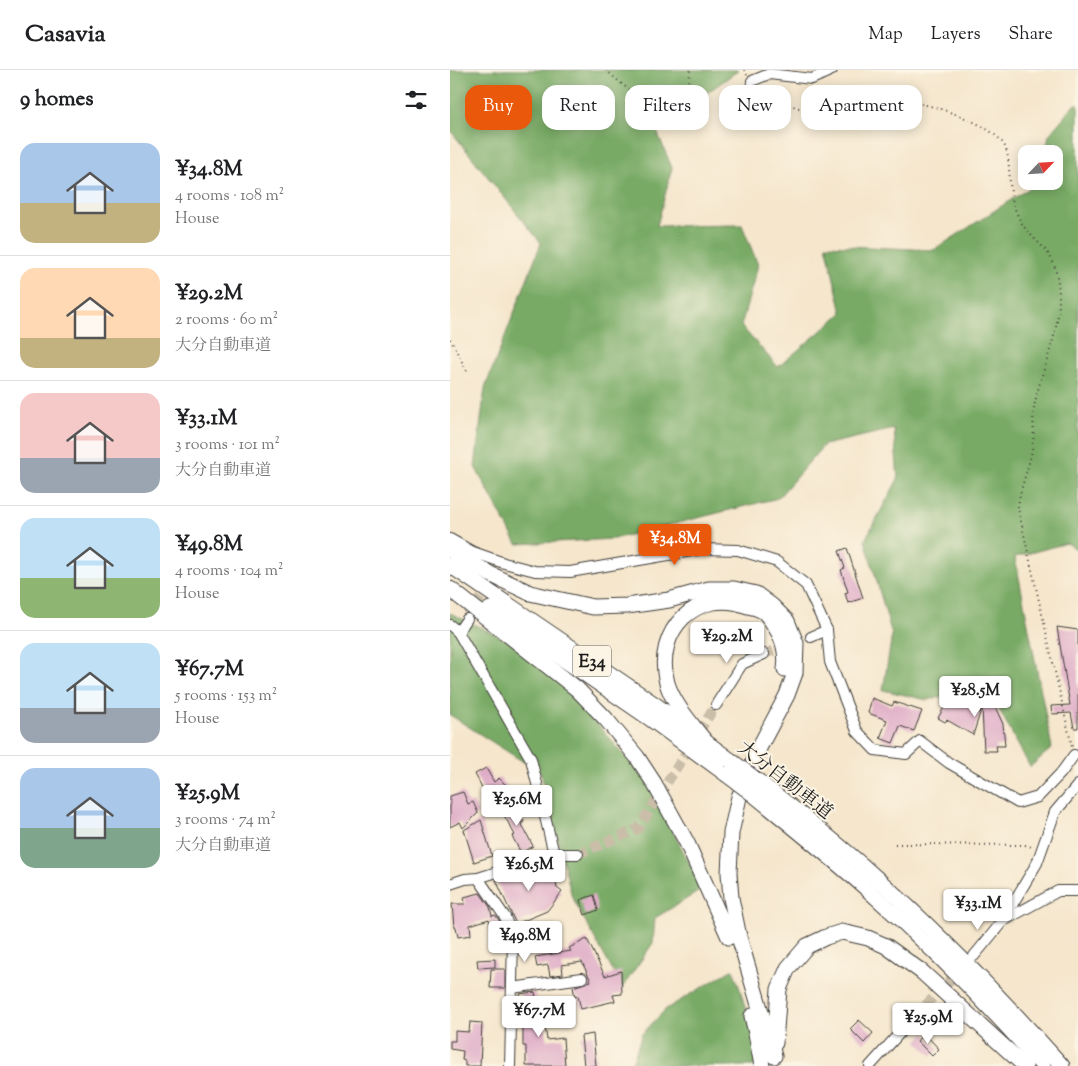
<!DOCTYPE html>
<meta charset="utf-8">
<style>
body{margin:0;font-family:"Sorts Mill Goudy","Noto Serif JP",serif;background:#f6f6f6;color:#202124;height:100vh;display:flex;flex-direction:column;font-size:19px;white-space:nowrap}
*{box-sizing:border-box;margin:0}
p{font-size:16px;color:#757577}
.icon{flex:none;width:28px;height:28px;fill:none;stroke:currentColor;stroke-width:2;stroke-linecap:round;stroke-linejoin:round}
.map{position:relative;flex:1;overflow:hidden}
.side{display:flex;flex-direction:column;background:#fff;width:450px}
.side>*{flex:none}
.top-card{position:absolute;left:15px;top:15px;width:475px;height:45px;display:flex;gap:10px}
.needle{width:32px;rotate:65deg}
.tools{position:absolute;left:568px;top:75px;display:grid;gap:10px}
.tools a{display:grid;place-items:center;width:45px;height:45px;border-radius:10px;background:#fff;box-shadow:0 2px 12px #0003;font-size:25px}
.price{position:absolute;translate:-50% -42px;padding:0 11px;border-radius:5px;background:#fff;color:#222;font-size:16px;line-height:32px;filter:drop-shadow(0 1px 2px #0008)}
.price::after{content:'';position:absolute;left:50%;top:30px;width:15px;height:11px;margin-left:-8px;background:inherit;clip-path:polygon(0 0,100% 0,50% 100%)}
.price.current{background:#ea580c;color:#fff}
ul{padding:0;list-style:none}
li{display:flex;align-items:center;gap:15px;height:125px;padding:0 20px}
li+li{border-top:1px solid #e0e0e0}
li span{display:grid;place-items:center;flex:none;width:140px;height:100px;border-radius:15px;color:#555}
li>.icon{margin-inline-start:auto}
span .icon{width:60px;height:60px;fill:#fffc;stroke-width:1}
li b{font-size:21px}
h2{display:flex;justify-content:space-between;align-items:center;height:60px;padding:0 20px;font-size:21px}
.pill{padding:0 18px;border-radius:15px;background:#fff;box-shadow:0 2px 12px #0003;font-size:18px;line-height:45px}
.pill.current{background:#ea580c;color:#fff}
header{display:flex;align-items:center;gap:30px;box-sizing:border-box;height:70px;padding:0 25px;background:#fff;border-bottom:1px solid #e0e0e0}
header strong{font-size:24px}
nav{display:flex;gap:28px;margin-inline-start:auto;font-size:18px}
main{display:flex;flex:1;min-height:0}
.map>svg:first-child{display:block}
.forest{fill:#78aa65;stroke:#4a6340}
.building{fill:#dfacc7}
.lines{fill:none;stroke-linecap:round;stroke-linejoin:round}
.minor-tunnel{stroke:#cabea9;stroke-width:10;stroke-dasharray:10 5;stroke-linecap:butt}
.minor-casing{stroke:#3d3a36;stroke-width:12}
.highway-casing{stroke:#3d3a36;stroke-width:17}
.path{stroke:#3d3a36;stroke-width:2;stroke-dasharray:1 4;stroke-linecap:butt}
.minor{stroke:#fff;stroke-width:10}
.highway{stroke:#fff;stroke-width:15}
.highway-bridge-casing{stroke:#3d3a36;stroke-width:17;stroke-linecap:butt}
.highway-bridge{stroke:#fff;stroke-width:15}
.labels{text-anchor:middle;stroke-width:4;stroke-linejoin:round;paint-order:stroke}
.shield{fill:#fcf5e5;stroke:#5f5d58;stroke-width:1}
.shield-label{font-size:18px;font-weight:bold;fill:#1c1c1c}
.street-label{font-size:19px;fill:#1c1c1c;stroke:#fcf5e5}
</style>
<header>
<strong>Casavia</strong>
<nav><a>Map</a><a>Layers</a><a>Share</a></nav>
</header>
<main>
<section class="side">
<h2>9 homes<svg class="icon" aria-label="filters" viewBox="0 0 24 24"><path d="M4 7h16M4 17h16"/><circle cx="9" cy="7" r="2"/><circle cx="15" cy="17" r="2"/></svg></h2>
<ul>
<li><span style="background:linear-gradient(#a9c7e8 60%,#c2b280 0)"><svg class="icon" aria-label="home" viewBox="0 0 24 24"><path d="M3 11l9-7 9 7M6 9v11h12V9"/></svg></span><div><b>¥34.8M</b><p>4 rooms · 108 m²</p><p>House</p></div></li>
<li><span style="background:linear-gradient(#ffd9b3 70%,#c2b280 0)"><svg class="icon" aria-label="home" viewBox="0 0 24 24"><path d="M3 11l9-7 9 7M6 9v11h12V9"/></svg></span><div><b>¥29.2M</b><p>2 rooms · 60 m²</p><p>大分自動車道</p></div></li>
<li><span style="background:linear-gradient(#f6c9c9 65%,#9aa5b1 0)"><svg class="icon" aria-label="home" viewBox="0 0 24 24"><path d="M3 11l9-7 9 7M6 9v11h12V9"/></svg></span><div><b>¥33.1M</b><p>3 rooms · 101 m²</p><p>大分自動車道</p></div></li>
<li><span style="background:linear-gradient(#bfe0f5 60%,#8fb573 0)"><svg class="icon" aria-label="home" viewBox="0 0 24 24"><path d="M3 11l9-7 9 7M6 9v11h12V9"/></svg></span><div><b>¥49.8M</b><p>4 rooms · 104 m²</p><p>House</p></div></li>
<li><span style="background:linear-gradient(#bfe0f5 65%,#9aa5b1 0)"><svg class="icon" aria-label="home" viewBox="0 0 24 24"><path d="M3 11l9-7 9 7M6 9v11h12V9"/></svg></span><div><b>¥67.7M</b><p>5 rooms · 153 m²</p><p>House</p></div></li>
<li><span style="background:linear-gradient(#a9c7e8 60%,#7fa58c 0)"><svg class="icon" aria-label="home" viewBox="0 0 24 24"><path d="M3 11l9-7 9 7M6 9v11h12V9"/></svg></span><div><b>¥25.9M</b><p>3 rooms · 74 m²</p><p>大分自動車道</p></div></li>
</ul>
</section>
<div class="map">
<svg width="628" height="996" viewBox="0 0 628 996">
<rect width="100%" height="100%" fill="#fcf5e5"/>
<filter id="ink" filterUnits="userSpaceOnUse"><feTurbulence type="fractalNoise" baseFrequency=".02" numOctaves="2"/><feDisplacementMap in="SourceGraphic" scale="10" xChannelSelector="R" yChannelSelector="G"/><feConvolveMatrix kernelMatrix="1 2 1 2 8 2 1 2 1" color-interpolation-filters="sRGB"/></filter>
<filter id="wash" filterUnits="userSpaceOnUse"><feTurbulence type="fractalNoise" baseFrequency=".0096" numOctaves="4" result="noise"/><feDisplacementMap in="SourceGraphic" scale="20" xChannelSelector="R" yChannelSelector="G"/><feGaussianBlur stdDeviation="1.12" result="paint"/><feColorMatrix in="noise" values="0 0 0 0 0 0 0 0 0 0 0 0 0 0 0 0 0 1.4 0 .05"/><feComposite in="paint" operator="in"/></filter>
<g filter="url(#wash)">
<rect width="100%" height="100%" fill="#f5e6cc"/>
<!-- forest -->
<g class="forest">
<polygon points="0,0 289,0 206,59 222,98 207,156 292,155 308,195 291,256 328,297 392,243 376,175 484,180 590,111 604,111 604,84 595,84 599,65 623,36 628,34 628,480 617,473 565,487 602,678 580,697 537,617 477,630 433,620 442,565 415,470 448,409 444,359 374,375 328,428 163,469 67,474 25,397 35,318 91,173 0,60"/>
<polygon points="0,543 59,571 116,617 197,712 253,819 205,848 203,873 172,918 122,827 91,703 0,645"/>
<polygon points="283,899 291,922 309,990 309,996 181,996 192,964 216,939"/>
</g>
<g id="blocks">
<!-- building -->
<g class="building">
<polygon points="397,478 413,528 398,533 395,523 398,522 391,500 395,498 389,481"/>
<polygon points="607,557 628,560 628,658 624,658 621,643 602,644 601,636 620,635"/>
<polygon points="506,617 546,639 553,654 555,676 546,676 547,681 534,681 532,637 523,665 497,650 495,652 488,648"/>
<polygon points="422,628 442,636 444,632 472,641 464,661 450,656 443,673 430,668 437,650 418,643"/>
<polygon points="36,698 44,712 49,708 57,716 39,731 25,704"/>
<polygon points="13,722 18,734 23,732 28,743 13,758 10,752 0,757 0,726"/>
<polygon points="61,731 74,752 71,753 83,776 71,783 62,766 65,765 50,738"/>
<polygon points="31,750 42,786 24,792 14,760"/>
<polygon points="98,793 100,796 98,797 107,816 106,817 112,822 97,841 66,854 46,810"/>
<polygon points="30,823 40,837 42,846 45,845 49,850 51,859 41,860 39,849 20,855 21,865 8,867 6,857 4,857 2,834 15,834 14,827"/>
<polygon points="144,825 148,840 135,845 130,830"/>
<polygon points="137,869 155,906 171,901 172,924 163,925 165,931 131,939 128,926 125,927 123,917 141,911 132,892 112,895 113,904 100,906 98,895 87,897 85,887 121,881 119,878"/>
<polygon points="45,889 45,897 28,898 27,890"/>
<polygon points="41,899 55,899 55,918 40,918"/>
<polygon points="85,922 89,950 94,949 97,970 113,968 115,996 76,996 76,976 73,976 73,952 77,952 73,930 71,931 70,924"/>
<polygon points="409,950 423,963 414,973 400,959"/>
<polygon points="20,952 32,953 30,996 15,996 15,991 12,990 13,981 0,979 0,971 5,971 5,961 19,962"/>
<polygon points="474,963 489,979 482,986 467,971"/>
<polygon points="143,964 146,996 134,996 131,966"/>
</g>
</g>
</g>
<g filter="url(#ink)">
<use href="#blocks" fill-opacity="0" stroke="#3d3a36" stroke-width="1"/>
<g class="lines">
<!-- minor-tunnel -->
<g class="minor-tunnel">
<polyline points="17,549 40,514"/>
<polyline points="314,584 361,567"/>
<polyline points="128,784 188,759 266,635"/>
<polyline points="465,946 510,900"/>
</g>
<!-- minor casing -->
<g class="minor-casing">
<g id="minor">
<polyline points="302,11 319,4 362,9 382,0"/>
<polyline points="0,469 23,482 54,493 85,501 120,502 253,479 288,480 327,492 356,515 377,560 380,592 407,661 425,680 456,684 470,671 499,693 568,733 588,727 611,703 624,685"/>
<polyline points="0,555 8,562 81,689 104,784"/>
<polyline points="8,562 17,549"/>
<polyline points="361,567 377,560"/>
<polyline points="266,635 292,594 314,584"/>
<polyline points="28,808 55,847 63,869 60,996"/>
<polyline points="0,814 15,809 28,808 104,784 128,784"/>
<polyline points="553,851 608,821 628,821"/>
<polyline points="524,886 552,852 587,793 605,742 628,715"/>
<polyline points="62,918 132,908"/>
<polyline points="420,996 465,946"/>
</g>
</g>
<!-- highway casing -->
<g class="highway-casing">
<g id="highway">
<polyline points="0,480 40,504 80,523 143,537 177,536 219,530 259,519 284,519 306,524 322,536 337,551 346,573 345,603 337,625 310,676 289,727 281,763 279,803 281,828 289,867 324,986"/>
<polyline points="0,495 207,636 280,690"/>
<polyline points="0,519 127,619 156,649 187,687 204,713 237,773 279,867"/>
<polyline points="40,539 198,647 276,704"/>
<path d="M257,674C243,655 224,636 217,613C203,561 247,516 298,536C303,537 309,539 313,541C319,546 325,556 329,563C335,575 337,586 335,599"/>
<path d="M309,712C348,742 387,773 424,806C491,865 553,930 612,996"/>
<path d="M303,724C341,755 380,786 417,819C479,874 538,934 593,996"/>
<polyline points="302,946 306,963 312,996"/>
<polyline points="325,973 329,919 338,898 357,876 376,867 392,862 418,868 436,876 472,902 575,996"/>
</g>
</g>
<!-- path -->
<g class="path">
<path d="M156,0C173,15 206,48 229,28C237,21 240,11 240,0"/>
<polyline points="294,0 297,5"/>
<path d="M308,18C324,30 355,43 375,42C389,41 402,36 415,33C430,30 445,29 461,32C484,35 548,55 556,79C561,97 558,118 564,136C566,143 571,153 576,159C587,174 599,178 605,198C619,251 593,288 584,338C582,349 585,361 583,372C581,395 570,415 568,438L622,677"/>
<polyline points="0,269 18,303"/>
<polyline points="445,774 575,775 582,777"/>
</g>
<!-- minor -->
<use href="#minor" class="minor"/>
<!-- highway -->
<use href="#highway" class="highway"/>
<!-- highway-bridge casing -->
<g class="highway-bridge-casing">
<g id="highway-bridge">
<polyline points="280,690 309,712"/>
<polyline points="276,704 303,724"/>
</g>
</g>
<!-- highway-bridge -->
<use href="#highway-bridge" class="highway-bridge"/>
</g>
</g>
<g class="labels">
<!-- shield labels -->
<rect class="shield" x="123" y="575.5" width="38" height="31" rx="4"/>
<g class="shield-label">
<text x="142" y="597">E34</text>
</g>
<!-- street labels -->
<g class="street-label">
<text transform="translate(336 709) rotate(38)" y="7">大分自動車道</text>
</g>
</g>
</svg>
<div class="tools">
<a><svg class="needle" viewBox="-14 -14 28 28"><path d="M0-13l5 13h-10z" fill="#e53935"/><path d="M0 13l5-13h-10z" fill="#757577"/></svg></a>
</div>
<b class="price current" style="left:225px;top:496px">¥34.8M</b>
<b class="price" style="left:277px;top:594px">¥29.2M</b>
<b class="price" style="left:525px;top:648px">¥28.5M</b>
<b class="price" style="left:67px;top:757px">¥25.6M</b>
<b class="price" style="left:79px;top:822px">¥26.5M</b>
<b class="price" style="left:528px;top:861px">¥33.1M</b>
<b class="price" style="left:75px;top:893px">¥49.8M</b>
<b class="price" style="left:89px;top:968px">¥67.7M</b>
<b class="price" style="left:478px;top:975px">¥25.9M</b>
<div class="top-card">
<a class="pill current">Buy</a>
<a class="pill">Rent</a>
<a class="pill">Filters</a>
<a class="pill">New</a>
<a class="pill">Apartment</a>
</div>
</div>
</main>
